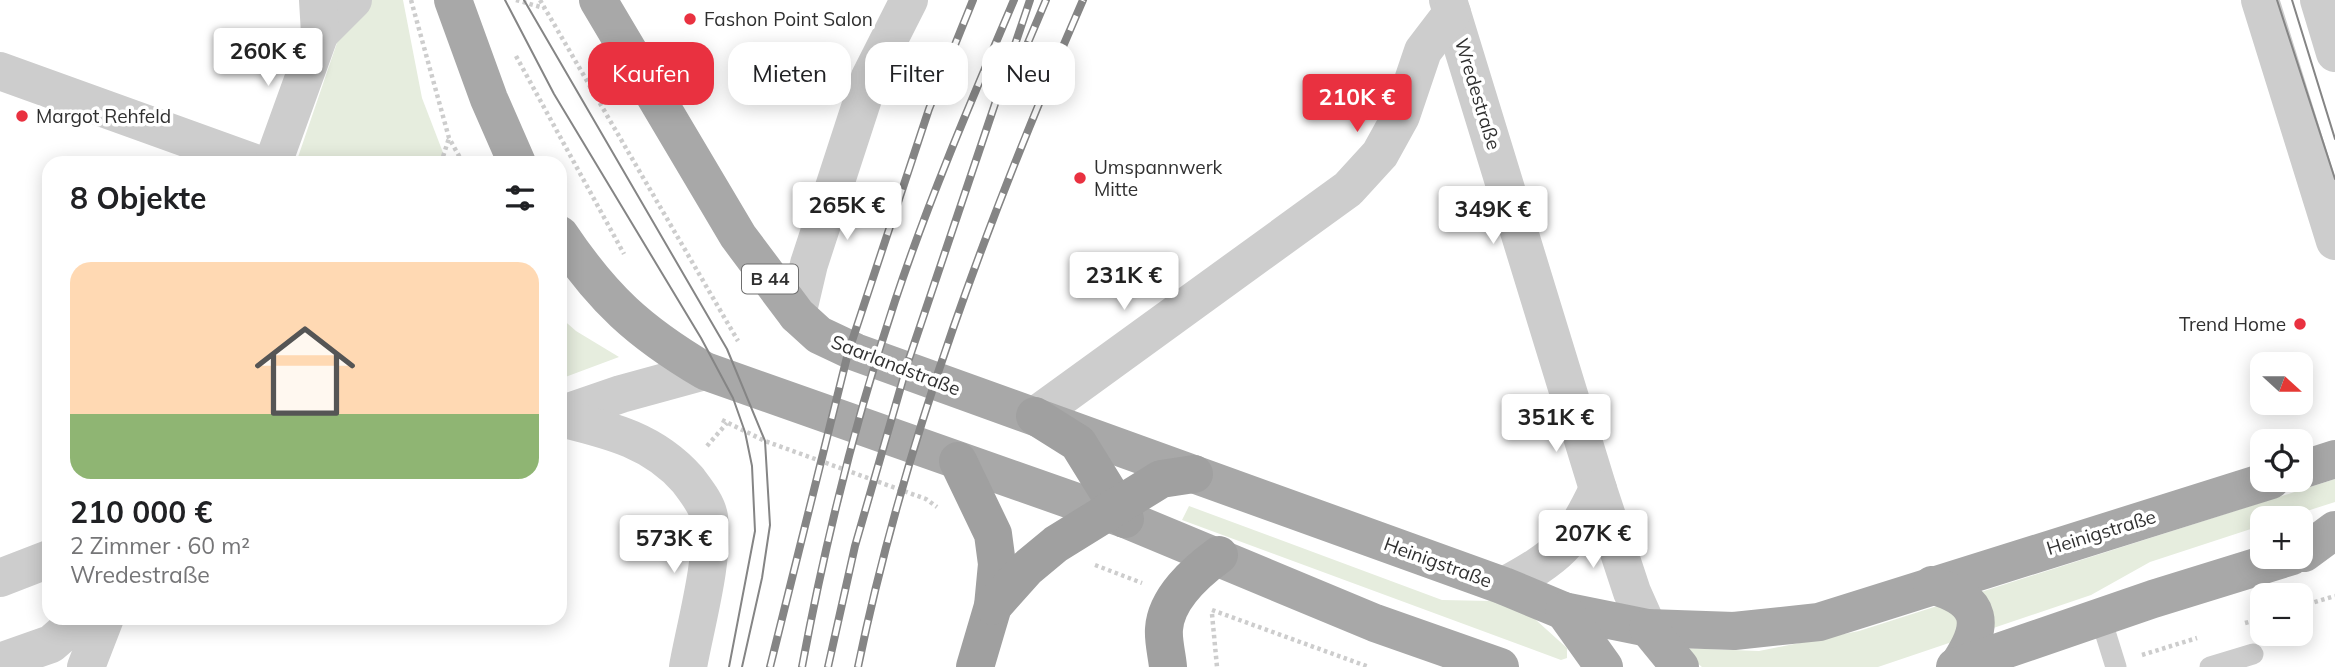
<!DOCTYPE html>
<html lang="de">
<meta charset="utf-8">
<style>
body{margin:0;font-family:Mulish,sans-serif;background:#f2f2f2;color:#202124;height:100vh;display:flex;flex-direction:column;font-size:26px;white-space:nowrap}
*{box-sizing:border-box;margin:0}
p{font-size:23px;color:#757577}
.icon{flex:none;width:38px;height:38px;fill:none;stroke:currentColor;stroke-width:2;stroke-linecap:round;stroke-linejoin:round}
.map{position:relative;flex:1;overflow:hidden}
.details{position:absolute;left:42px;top:156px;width:525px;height:469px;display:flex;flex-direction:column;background:#fff;border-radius:21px;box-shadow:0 4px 18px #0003}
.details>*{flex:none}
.guide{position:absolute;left:588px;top:42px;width:665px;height:63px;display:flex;gap:14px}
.needle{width:46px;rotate:111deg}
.fabs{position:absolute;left:2250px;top:352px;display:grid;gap:14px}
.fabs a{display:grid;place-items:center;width:63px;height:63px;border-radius:14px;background:#fff;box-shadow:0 4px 18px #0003;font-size:35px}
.price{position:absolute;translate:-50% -60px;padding:0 16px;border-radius:7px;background:#fff;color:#222;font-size:23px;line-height:46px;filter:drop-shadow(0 2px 4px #0008)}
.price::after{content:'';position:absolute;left:50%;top:42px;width:21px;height:16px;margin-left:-10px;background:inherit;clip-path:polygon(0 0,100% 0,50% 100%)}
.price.current{background:#e93140;color:#fff}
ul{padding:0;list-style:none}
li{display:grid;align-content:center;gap:14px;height:371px;padding:0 28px}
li+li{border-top:2px solid #e0e0e0}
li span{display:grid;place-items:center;height:217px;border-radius:21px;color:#555}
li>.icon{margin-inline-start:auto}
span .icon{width:126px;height:126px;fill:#fffc;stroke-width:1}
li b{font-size:30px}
h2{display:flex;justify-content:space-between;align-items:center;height:84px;padding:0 28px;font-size:30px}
.chip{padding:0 24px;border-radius:21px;background:#fff;box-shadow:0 4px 18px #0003;font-size:24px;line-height:63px}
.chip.current{background:#e93140;color:#fff}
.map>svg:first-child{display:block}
.green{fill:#e6edde}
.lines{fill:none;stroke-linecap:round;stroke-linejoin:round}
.path{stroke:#cdcdcd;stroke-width:4.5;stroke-dasharray:3.5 3.5;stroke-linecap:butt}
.service{stroke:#cdcdcd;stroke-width:21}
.minor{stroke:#cdcdcd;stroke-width:38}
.tertiary{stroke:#cdcdcd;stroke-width:38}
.primary{stroke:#a8a8a8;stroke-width:38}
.trunk{stroke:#a0a0a0;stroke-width:38}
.tram{stroke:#858585;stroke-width:2}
.rail-casing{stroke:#858585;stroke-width:8}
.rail{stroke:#fff;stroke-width:5;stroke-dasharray:16;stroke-linecap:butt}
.poi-dot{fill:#e93140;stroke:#fff;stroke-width:2.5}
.labels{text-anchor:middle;stroke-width:7;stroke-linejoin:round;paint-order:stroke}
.shield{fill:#fff;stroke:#6e6e6e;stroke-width:2}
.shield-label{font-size:18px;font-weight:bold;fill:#303030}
.poi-label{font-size:19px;fill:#303030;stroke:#fff;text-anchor:start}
.street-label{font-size:19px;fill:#303030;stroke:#fff}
</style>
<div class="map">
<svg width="2335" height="667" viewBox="0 0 2335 667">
<rect width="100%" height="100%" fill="#fff"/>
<!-- green -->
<g class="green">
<polygon points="369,0 403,0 422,98 447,163 296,163 340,34"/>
<polygon points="560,317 576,331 619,357 560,379"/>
<polygon points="2335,479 2335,502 2285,518 2263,518 2263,525 2150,562 2091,595 1878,667 1702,667 1679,648 1759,651 1859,631"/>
<polygon points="1189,506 1442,600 1492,601 1526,611 1567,648 1567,658 1561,660 1182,520"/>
</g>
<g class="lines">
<!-- path -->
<g class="path">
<polyline points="411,0 449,138 463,163"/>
<polyline points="516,0 544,8"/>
<polyline points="540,0 738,341"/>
<polyline points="516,56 624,254"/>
<polyline points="441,163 449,138"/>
<polyline points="722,420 765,441 926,499 937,507"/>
<polyline points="707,446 727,423"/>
<polyline points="1095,565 1142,583"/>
<polyline points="2301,606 2335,596"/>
<polyline points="1212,610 1369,667"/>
<polyline points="1212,614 1217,667"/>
<polyline points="2245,623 2263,618"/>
<polyline points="2142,655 2197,638"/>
</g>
<!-- service -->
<g class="service">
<polyline points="2101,619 2116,667"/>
<polyline points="2210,667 2253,654"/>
</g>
<!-- minor -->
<g class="minor">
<polyline points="1448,0 1598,489 1632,592 1648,628"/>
<polyline points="320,33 353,0"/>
<polyline points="0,71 255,163"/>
<polyline points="273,163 320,33 318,0"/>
<polyline points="797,315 809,264 870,77 909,0"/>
<polyline points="560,415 621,394 705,371"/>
<polyline points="1035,416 1348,189 1380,154 1401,116 1423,51 1452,13"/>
<path d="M560,418C609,430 653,440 688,480C696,491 707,504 709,517C715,557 695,627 688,667"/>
<polyline points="0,578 49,559"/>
<path d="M1504,586C1559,556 1571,545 1598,489"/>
<polyline points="0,662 51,644 81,618"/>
<polyline points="86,667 105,618"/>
</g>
<!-- tertiary -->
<g class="tertiary">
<polyline points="2260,0 2335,241"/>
<polyline points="2319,0 2335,53"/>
</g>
<!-- primary -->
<g class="primary">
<polyline points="453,0 489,99 517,163"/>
<polyline points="598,0 738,236 797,315 819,335 855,352 1504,586 1564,611 1648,628 1734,631 1819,622 2271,480"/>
<path d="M560,235C603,299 639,332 705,371L1125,519L1375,623L1500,667"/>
<polyline points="2301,470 2335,459"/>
<polyline points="2304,553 2335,530"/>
<path d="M1932,585C1984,601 1986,624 1957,667"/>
<polyline points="1564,611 1604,667"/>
<polyline points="1648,628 1680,667"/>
<polyline points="1955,667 2153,599 2292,556"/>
</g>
<!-- trunk -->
<g class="trunk">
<polyline points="1035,416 1078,443 1125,519"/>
<polyline points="958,461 993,534 997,564 993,606 975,667"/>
<polyline points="993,606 1026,569 1056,544 1161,479 1194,474"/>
<path d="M1168,667C1167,655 1163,641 1164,629C1166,598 1196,572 1219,555"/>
</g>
<!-- tram -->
<g class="tram">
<polyline points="505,0 554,94 701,338 733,398 745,432 752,466 755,531 729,667"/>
<polyline points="524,0 727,349 765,441 770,525 762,578 742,667"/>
<polyline points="2277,0 2335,179"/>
<polyline points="2292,0 2335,139"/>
</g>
<!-- rail casing -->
<g class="rail-casing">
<g id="rail">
<polyline points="1016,71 1046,0"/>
<polyline points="770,667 848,353 929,109 973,0"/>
<path d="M802,667C825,543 855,421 895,301C929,199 972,99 1014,0"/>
<polyline points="828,667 855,546 908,362 1030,0"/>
<path d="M858,667C905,438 990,214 1083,0"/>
</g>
</g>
<!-- rail -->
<use href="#rail" class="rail"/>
</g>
<!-- markers -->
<g class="poi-dot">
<circle cx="690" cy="19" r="7"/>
<circle cx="22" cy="116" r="7"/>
<circle cx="1080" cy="178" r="7"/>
<circle cx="2300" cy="324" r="7"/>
</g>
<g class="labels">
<!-- shield labels -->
<rect class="shield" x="742" y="264.5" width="56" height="29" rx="5"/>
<g class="shield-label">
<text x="770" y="285">B 44</text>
</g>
<!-- poi labels -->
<g class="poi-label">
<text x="704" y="26">Fashon Point Salon</text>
<text x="36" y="123">Margot Rehfeld</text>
<text x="1094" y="174">Umspannwerk<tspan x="1094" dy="22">Mitte</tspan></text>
<text x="2286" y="331" text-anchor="end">Trend Home</text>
</g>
<!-- street labels -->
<g class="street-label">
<text transform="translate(1478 94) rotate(73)" y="7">Wredestraße</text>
<text transform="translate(896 365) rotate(21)" y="7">Saarlandstraße</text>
<text transform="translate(2101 532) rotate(-17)" y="7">Heinigstraße</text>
<text transform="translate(1438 562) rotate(20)" y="7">Heinigstraße</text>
</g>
</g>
</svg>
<div class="fabs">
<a><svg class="needle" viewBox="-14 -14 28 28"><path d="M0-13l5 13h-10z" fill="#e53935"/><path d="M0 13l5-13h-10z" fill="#757577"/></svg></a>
<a><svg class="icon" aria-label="locate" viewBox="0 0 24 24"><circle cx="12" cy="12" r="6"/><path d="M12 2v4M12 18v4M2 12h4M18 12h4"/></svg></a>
<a>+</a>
<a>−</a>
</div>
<b class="price" style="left:268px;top:88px">260K €</b>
<b class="price current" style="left:1357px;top:134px">210K €</b>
<b class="price" style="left:847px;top:242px">265K €</b>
<b class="price" style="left:1493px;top:246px">349K €</b>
<b class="price" style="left:1124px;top:312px">231K €</b>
<b class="price" style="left:1556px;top:454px">351K €</b>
<b class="price" style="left:1593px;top:570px">207K €</b>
<b class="price" style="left:674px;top:575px">573K €</b>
<div class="guide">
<a class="chip current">Kaufen</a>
<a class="chip">Mieten</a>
<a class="chip">Filter</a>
<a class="chip">Neu</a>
</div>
<section class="details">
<h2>8 Objekte<svg class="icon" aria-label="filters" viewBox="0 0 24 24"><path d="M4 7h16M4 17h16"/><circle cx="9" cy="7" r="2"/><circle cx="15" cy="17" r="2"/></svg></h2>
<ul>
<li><span style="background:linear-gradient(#ffd9b3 70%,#8fb573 0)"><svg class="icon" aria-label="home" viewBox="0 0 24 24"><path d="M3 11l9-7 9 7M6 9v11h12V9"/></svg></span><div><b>210 000 €</b><p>2 Zimmer · 60 m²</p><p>Wredestraße</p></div></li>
</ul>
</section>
</div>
